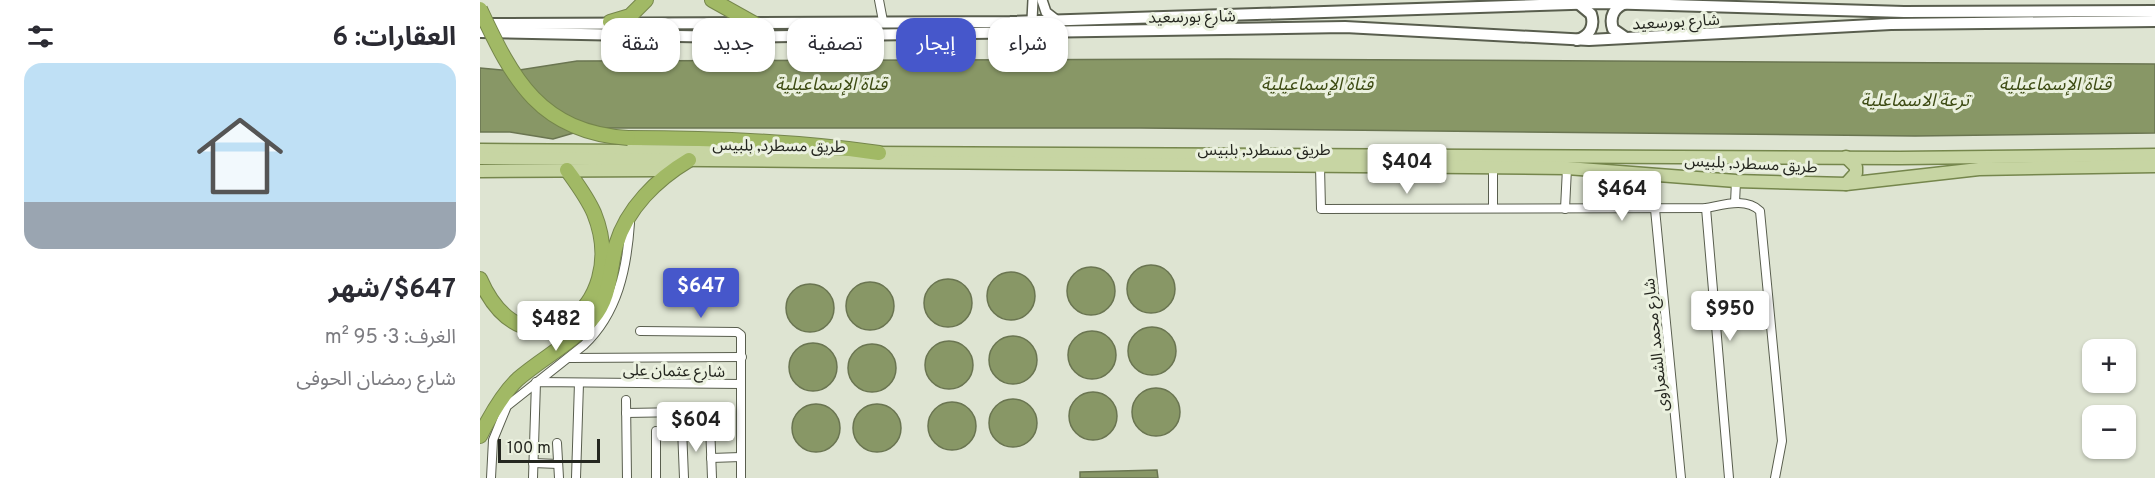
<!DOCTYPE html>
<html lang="ar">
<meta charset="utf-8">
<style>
body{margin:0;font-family:Overpass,"Noto Sans Arabic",sans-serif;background:#f7f7f7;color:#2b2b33;direction:rtl;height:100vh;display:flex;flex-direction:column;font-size:22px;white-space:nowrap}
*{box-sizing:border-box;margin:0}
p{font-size:20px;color:#7c7c81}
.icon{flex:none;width:33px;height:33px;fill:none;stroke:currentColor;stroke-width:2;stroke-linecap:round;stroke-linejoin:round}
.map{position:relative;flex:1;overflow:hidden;direction:ltr}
.panel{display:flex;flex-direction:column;background:#fff;width:480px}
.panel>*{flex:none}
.top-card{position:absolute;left:18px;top:18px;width:570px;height:54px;direction:rtl;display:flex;gap:12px}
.fabs{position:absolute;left:1602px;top:339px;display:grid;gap:12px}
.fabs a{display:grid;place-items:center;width:54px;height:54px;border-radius:12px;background:#fff;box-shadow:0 2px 4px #0004;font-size:30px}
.scale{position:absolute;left:18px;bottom:15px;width:102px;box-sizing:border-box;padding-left:6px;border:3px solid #24261f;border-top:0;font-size:16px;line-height:21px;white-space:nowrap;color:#24261f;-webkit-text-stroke:4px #ebf1df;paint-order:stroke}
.price{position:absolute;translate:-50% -51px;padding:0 14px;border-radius:6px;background:#fff;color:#222;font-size:20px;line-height:39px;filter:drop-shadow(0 2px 3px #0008)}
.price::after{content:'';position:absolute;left:50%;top:36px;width:18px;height:14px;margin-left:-9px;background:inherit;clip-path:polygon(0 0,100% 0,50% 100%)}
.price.on{background:#4657cb;color:#fff}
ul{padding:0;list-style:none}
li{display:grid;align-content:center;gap:12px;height:318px;padding:0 24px}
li+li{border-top:2px solid #e1e1e2}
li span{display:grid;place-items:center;height:186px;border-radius:18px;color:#555}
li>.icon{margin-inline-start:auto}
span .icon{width:108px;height:108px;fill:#fffc;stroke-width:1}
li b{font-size:26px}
h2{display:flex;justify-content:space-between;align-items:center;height:72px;padding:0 24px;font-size:26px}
.pill{padding:0 21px;border-radius:18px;background:#fff;box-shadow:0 2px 4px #0004;font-size:21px;line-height:54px}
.pill.on{background:#4657cb;color:#fff}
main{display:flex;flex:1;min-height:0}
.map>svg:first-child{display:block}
.water{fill:#889766;stroke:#6a7551;stroke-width:1.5}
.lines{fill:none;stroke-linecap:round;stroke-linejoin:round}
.minor-casing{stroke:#595e4e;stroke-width:10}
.tertiary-casing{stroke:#595e4e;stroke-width:12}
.secondary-casing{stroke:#595e4e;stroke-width:14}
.primary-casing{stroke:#75864c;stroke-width:15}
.motorway-casing{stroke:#75864c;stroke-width:16}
.minor{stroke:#fff;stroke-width:8}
.tertiary{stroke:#fff;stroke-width:9}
.secondary{stroke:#fff;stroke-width:10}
.primary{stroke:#c7d5a3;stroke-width:12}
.motorway{stroke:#a1b965;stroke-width:14}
.motorway-bridge-casing{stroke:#75864c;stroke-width:16;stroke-linecap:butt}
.motorway-bridge{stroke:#a1b965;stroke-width:14}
.labels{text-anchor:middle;stroke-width:6;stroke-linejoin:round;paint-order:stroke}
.street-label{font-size:16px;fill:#24261f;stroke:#ebf1df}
.water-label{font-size:18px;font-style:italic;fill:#3e4c14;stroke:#ebf1df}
</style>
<main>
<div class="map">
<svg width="1675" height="478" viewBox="0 0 1675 478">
<rect width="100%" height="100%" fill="#dee4d2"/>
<!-- water -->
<g class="water">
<polygon points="747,59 1675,64 1675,133 1435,136 661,128 111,128 73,139 30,132 0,132 0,68 33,71 97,61"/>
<circle cx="671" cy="289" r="24"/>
<circle cx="611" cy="291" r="24"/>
<circle cx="531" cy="296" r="24"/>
<circle cx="468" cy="303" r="24"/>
<circle cx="390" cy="306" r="24"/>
<circle cx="330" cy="308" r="24"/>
<circle cx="672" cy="351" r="24"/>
<circle cx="612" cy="355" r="24"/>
<circle cx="533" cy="360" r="24"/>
<circle cx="469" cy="365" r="24"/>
<circle cx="333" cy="367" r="24"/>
<circle cx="392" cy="368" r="24"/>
<circle cx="676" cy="412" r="24"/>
<circle cx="613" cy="416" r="24"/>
<circle cx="533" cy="423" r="24"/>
<circle cx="472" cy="426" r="24"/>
<circle cx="336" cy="428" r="24"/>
<circle cx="397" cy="428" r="24"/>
<polygon points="677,470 678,478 600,478 600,472"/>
</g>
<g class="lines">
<!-- minor casing -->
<g class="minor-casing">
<g id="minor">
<polyline points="399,0 403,21"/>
<path d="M840,166L841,209L1226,208C1243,205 1266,197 1280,211L1302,441L1295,478"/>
<polyline points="1013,168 1013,208"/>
<polyline points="1255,203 1256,181"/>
<polyline points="1226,208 1249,478"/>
<polyline points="1085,209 1087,168"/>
<polyline points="1175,209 1201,478"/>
<polyline points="160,331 257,332 261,335 261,478"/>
<polyline points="90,358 262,357"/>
<polyline points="146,400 147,478"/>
<polyline points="146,413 205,412"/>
<polyline points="230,424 232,478"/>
<polyline points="202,428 204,478"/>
<polyline points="176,431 176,478"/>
<polyline points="77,443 79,478"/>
<polyline points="231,458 261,457"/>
<polyline points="53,463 78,464"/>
<path d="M11,478L13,440L27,406L104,345C138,313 147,268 150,223"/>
<polyline points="53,478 56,382 261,384"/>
<polyline points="96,478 99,383"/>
</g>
</g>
<!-- tertiary casing -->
<g class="tertiary-casing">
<g id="tertiary">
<polyline points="562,0 566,12 575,19"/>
<polyline points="552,20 553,0"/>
</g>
</g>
<!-- secondary casing -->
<g class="secondary-casing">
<g id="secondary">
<polyline points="2,24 530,22 1122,3 1424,12 1675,11"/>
<polyline points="0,32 247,37 865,27 1109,40 1411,24 1675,21"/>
<path d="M1146,38L1133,29C1129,17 1134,7 1146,3"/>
<path d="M1097,40C1110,36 1115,26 1111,14L1099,4"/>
</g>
</g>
<!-- primary casing -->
<g class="primary-casing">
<g id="primary">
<polyline points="0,150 345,152"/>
<polyline points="389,153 1420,158 1675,155"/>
<polyline points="0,158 1087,168 1256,181 1366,184 1499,169 1675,166"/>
<polyline points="0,171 178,170 197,160"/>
<polyline points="1366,184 1376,173 1376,167 1366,157"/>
</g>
</g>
<!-- motorway casing -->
<g class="motorway-casing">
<g id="motorway">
<polyline points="232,0 275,24"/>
<polyline points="130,22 150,16 166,0"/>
<path d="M148,138C232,138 316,141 399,153"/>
<path d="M0,279C45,383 153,309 114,213C107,197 97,184 87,170"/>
<path d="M0,436C10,416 22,394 38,379C62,358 93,343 113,318C131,297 129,271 136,245C147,208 177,179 209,160"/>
</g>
</g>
<!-- minor -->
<use href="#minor" class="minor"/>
<!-- tertiary -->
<use href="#tertiary" class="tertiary"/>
<!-- secondary -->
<use href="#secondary" class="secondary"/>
<!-- primary -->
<use href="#primary" class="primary"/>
<!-- motorway -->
<use href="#motorway" class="motorway"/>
<!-- motorway-bridge casing -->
<g class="motorway-bridge-casing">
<path id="motorway-bridge" d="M0,9C33,80 60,132 148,138"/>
</g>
<!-- motorway-bridge -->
<use href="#motorway-bridge" class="motorway-bridge"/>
</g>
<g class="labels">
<!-- street labels -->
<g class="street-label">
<text transform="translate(712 16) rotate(-1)" y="6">شارع بورسعيد</text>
<text transform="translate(1196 21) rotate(-3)" y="6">شارع بورسعيد</text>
<text transform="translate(299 145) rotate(1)" y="6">طريق مسطرد, بلبيس</text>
<text x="784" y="155">طريق مسطرد, بلبيس</text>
<text transform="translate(1271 163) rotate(3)" y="6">طريق مسطرد, بلبيس</text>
<text transform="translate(1175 345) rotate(-96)" y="6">شارع محمد الشعراوى</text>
<text transform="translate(194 370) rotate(1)" y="6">شارع عثمان على</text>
</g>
<!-- water labels -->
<g class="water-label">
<text x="351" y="90">قناة الإسماعيلية</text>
<text x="837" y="90">قناة الإسماعيلية</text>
<text x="1575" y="90">قناة الإسماعيلية</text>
<text x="1435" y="106">ترعة الاسماعلية</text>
</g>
</g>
</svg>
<div class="fabs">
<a>+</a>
<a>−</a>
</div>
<div class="scale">100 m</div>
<b class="price" style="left:927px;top:195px">$404</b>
<b class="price" style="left:1142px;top:222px">$464</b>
<b class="price on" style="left:221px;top:319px">$647</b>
<b class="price" style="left:1250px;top:342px">$950</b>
<b class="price" style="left:76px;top:352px">$482</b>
<b class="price" style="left:216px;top:453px">$604</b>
<div class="top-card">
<a class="pill">شراء</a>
<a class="pill on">إيجار</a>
<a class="pill">تصفية</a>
<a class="pill">جديد</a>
<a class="pill">شقة</a>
</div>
</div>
<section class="panel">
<h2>العقارات: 6<svg class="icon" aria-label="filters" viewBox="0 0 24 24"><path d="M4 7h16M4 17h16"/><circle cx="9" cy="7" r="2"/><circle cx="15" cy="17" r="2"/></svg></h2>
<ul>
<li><span style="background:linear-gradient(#bfe0f5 75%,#9aa5b1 0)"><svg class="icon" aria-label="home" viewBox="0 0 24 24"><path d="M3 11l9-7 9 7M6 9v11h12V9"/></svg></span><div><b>$647/شهر</b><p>الغرف: 3 · 95 m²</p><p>شارع رمضان الحوفى</p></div></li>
</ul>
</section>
</main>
